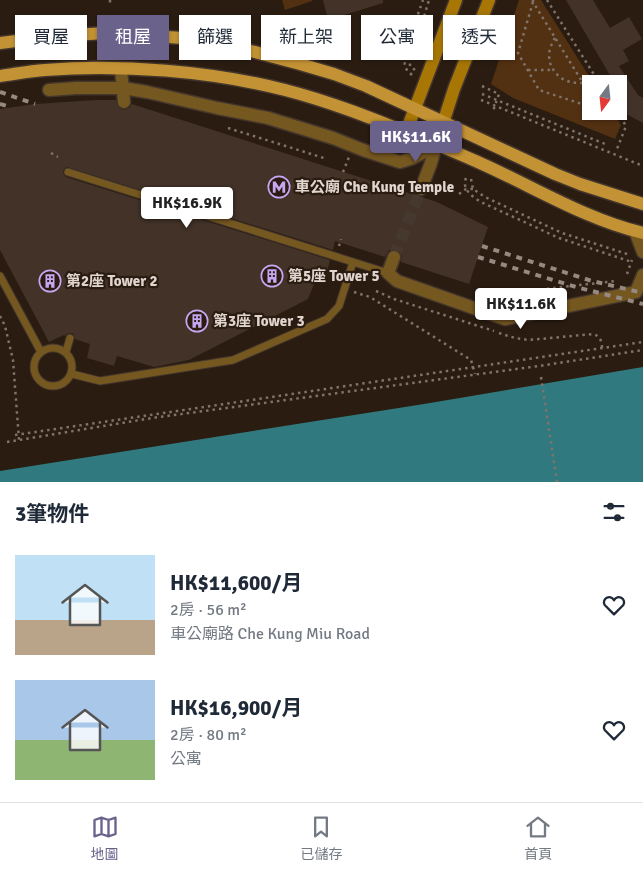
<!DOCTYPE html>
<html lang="zh-TW">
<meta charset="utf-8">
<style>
body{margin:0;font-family:Signika,"Noto Sans TC",sans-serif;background:#f6f6f7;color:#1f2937;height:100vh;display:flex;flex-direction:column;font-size:19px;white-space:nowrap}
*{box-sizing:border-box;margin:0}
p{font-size:16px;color:#747a83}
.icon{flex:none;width:28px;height:28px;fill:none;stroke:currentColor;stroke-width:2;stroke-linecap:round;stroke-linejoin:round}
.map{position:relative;height:482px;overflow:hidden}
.drawer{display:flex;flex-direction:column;background:#fff;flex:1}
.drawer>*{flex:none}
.top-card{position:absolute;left:15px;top:15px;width:614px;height:45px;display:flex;gap:10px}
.needle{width:32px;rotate:195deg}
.fabs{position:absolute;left:582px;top:75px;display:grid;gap:10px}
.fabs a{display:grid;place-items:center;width:45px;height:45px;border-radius:0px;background:#fff;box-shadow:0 1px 4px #0004;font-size:25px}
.price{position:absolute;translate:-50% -42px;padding:0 11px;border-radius:5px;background:#fff;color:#222;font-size:16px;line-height:32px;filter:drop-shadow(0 1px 2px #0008)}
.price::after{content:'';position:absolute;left:50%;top:30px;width:15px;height:11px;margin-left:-8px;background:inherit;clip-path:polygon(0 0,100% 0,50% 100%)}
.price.on{background:#6a628b;color:#fff}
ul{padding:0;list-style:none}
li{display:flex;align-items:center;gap:15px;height:125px;padding:0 15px}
li span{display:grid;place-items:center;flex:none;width:140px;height:100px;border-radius:0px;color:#555}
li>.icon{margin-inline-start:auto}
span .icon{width:60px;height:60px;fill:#fffc;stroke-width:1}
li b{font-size:21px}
h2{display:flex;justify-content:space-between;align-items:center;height:60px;padding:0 15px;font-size:21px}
.pill{padding:0 18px;border-radius:0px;background:#fff;box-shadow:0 1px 4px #0004;font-size:18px;line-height:45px}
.pill.on{background:#6a628b;color:#fff}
.tabs{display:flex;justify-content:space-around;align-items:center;height:70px;border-top:1px solid #e0e1e3;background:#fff;font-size:14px;color:#747a83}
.tabs a{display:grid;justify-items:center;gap:2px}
.tabs .on{color:#6a628b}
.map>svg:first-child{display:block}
.green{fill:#523012}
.water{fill:#307a7f}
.building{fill:#423227}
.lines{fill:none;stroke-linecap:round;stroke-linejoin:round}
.street-tunnel{stroke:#45382e;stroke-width:12;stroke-dasharray:12 6;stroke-linecap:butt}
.lane-casing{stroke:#44362c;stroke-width:9}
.street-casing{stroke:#44362c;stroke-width:15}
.secondary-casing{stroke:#44362c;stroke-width:15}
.primary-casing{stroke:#44362c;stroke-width:15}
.path{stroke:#7f736a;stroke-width:2.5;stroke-dasharray:2.5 4;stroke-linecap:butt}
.lane{stroke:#755720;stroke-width:7}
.street{stroke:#755720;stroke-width:12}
.secondary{stroke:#a77605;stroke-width:12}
.primary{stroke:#c39234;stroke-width:12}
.rail{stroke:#968981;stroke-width:4;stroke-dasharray:6 6;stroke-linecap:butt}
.labels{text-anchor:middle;stroke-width:4.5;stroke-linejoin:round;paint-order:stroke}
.poi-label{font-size:15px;font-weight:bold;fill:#e1d6cf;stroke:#2a1c11;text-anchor:start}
</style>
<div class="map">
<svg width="643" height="482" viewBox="0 0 643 482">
<rect width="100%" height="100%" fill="#2a1c11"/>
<!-- green -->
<g class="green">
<polygon points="282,0 312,0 312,1 285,10"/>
<polygon points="519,0 541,0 594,84 591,84 591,111 612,111 621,125 615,139 513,98 491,84"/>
</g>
<!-- water -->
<polygon class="water" points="643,367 643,482 0,482 0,471 424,404"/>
<!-- building -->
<g class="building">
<polygon points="323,0 383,0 383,3 328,20"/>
<polygon points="566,0 593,0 610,28 629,17 642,39 623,50 629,61 619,66 638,95 643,98 643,123 619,110 619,84 615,84"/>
<polygon points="96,100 116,100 118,107 124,110 129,108 132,104 437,202 488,227 469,284 401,262 402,255 400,252 396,249 389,250 385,257 335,241 333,250 67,167 65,168 63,171 64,175 66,177 330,260 327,272 316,279 308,299 189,360 154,367 117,356 114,366 87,358 90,344 75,339 74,335 72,333 68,333 65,336 64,335 49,342 0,250 0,109 35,104"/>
</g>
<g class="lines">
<!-- street-tunnel -->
<polyline class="street-tunnel" points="394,257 421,189"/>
<!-- lane casing -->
<g class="lane-casing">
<g id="lane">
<polyline points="68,172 353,262"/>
<polyline points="0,276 41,352"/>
<circle cx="53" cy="367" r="19"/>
<polyline points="66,352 70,338"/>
<polyline points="72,374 100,381 233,360 327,319 339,306 353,262 388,273"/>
</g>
</g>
<!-- street casing -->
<g class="street-casing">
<g id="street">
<polyline points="121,69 124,102"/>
<polyline points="49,90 76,88 123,88 147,92 217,108 268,118 333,138 363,150 400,162 413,158 436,145"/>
<polyline points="421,189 431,163 436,145"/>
<polyline points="635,231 643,252"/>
<polyline points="394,257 388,273 397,281 505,319 636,292 643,275"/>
</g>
</g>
<!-- secondary casing -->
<g class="secondary-casing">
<g id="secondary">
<polyline points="406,132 456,0"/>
<polyline points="436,145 454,89 489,0"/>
</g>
</g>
<!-- primary casing -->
<g class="primary-casing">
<g id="primary">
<polyline points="0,43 56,36 106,33 183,38 232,46 300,64 334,74 366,86 555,174 580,184 643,204"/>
<path d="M0,76C15,74 30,71 45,70C121,64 211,71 285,90C332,102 376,120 421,138C440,146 460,154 480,163C534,187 585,219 643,233"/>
</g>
</g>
<!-- path -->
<g class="path">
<polyline points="110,0 110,3"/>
<polyline points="533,0 533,2 591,96"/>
<polyline points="547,0 600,84"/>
<polyline points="533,2 518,53 539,90 588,106 591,106"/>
<path d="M555,38C553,41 551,45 550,49C546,64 556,79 571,82C575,83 579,83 583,83"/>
<polyline points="384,55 395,59 400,46 414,49"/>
<polyline points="415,70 410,66 410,63 429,0"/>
<polyline points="528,70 553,70"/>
<path d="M412,75C409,72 406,70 405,66C402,55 419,12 423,0"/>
<polyline points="482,86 499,94 493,111"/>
<polyline points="482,94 605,144"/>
<polyline points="481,100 643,166"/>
<polyline points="617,111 626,126 617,149"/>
<polyline points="228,128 324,158"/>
<polyline points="51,153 58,157"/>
<polyline points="343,172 349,157"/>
<path d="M466,178C461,190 474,198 483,203L559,238L632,262"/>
<polyline points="471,179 473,189 485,197 562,233 630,255"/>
<polyline points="459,194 466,189 473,189"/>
<polyline points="339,246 341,239"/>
<polyline points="627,274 632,260"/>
<polyline points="376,291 394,299 494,331"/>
<polyline points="354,292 370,297 471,360 475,374"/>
<polyline points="506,303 517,292 616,281"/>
<polyline points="0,316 5,326 13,360 19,440"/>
<path d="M499,333L515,338L529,340L593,334C600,336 602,341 602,348"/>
<polyline points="541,377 557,482"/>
<polyline points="15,435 643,342"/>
<polyline points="7,442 152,418 539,366 643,350"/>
</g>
<!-- lane -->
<use href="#lane" class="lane"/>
<!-- street -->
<use href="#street" class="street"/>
<!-- secondary -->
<use href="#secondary" class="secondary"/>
<!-- primary -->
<use href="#primary" class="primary"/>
<!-- rail -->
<g class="rail">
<polyline points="0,92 35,104"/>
<polyline points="0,104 11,107"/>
<polyline points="482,246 592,281 643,293"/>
<polyline points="478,257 576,287 643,304"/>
</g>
</g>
<!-- icons -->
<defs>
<g id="metro-ring" transform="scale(1.125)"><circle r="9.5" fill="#2a1c11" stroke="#c5a7f1" stroke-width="1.5"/><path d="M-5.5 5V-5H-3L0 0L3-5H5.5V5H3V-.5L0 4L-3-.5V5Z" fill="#c5a7f1"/></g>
<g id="building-ring" transform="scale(1.125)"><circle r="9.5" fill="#2a1c11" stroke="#c5a7f1" stroke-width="1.5"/><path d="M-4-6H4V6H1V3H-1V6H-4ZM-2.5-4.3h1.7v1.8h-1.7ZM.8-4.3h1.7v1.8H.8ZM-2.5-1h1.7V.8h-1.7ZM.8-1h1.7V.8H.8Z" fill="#c5a7f1"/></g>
</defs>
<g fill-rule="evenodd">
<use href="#metro-ring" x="279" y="187"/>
<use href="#building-ring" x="272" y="276"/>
<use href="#building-ring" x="50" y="281"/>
<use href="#building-ring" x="197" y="321"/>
</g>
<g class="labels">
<!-- poi labels -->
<g class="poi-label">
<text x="295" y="192">車公廟 Che Kung Temple</text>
<text x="288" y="281">第5座 Tower 5</text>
<text x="66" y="286">第2座 Tower 2</text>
<text x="213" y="326">第3座 Tower 3</text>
</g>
</g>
</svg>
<div class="fabs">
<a><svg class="needle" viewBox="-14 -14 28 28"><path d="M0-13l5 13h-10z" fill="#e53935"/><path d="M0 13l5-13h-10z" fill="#747a83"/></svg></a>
</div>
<b class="price on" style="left:416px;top:163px">HK$11.6K</b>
<b class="price" style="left:187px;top:229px">HK$16.9K</b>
<b class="price" style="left:521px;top:330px">HK$11.6K</b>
<div class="top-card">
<a class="pill">買屋</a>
<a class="pill on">租屋</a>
<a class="pill">篩選</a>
<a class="pill">新上架</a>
<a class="pill">公寓</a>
<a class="pill">透天</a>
</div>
</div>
<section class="drawer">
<h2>3筆物件<svg class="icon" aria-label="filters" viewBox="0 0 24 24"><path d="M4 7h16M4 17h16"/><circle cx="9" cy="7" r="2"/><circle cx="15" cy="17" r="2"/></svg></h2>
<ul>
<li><span style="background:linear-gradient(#bfe0f5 65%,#b9a48a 0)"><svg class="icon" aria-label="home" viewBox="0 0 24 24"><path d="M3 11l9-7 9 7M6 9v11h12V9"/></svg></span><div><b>HK$11,600/月</b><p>2房 · 56 m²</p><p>車公廟路 Che Kung Miu Road</p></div><svg class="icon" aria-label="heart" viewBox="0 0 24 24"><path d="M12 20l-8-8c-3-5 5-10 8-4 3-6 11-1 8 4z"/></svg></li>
<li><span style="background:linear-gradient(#a9c7e8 60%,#8fb573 0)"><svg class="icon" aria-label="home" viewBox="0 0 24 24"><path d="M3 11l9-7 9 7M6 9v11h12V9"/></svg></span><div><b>HK$16,900/月</b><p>2房 · 80 m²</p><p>公寓</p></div><svg class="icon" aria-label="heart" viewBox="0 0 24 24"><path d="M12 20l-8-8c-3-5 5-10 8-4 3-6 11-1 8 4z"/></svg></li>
</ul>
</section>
<nav class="tabs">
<a class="on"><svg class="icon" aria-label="map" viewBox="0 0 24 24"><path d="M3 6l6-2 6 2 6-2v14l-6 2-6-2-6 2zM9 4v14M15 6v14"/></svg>地圖</a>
<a><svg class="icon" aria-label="saved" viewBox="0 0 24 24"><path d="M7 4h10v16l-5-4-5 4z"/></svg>已儲存</a>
<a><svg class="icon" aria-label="home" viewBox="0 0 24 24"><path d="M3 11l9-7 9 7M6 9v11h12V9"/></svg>首頁</a>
</nav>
